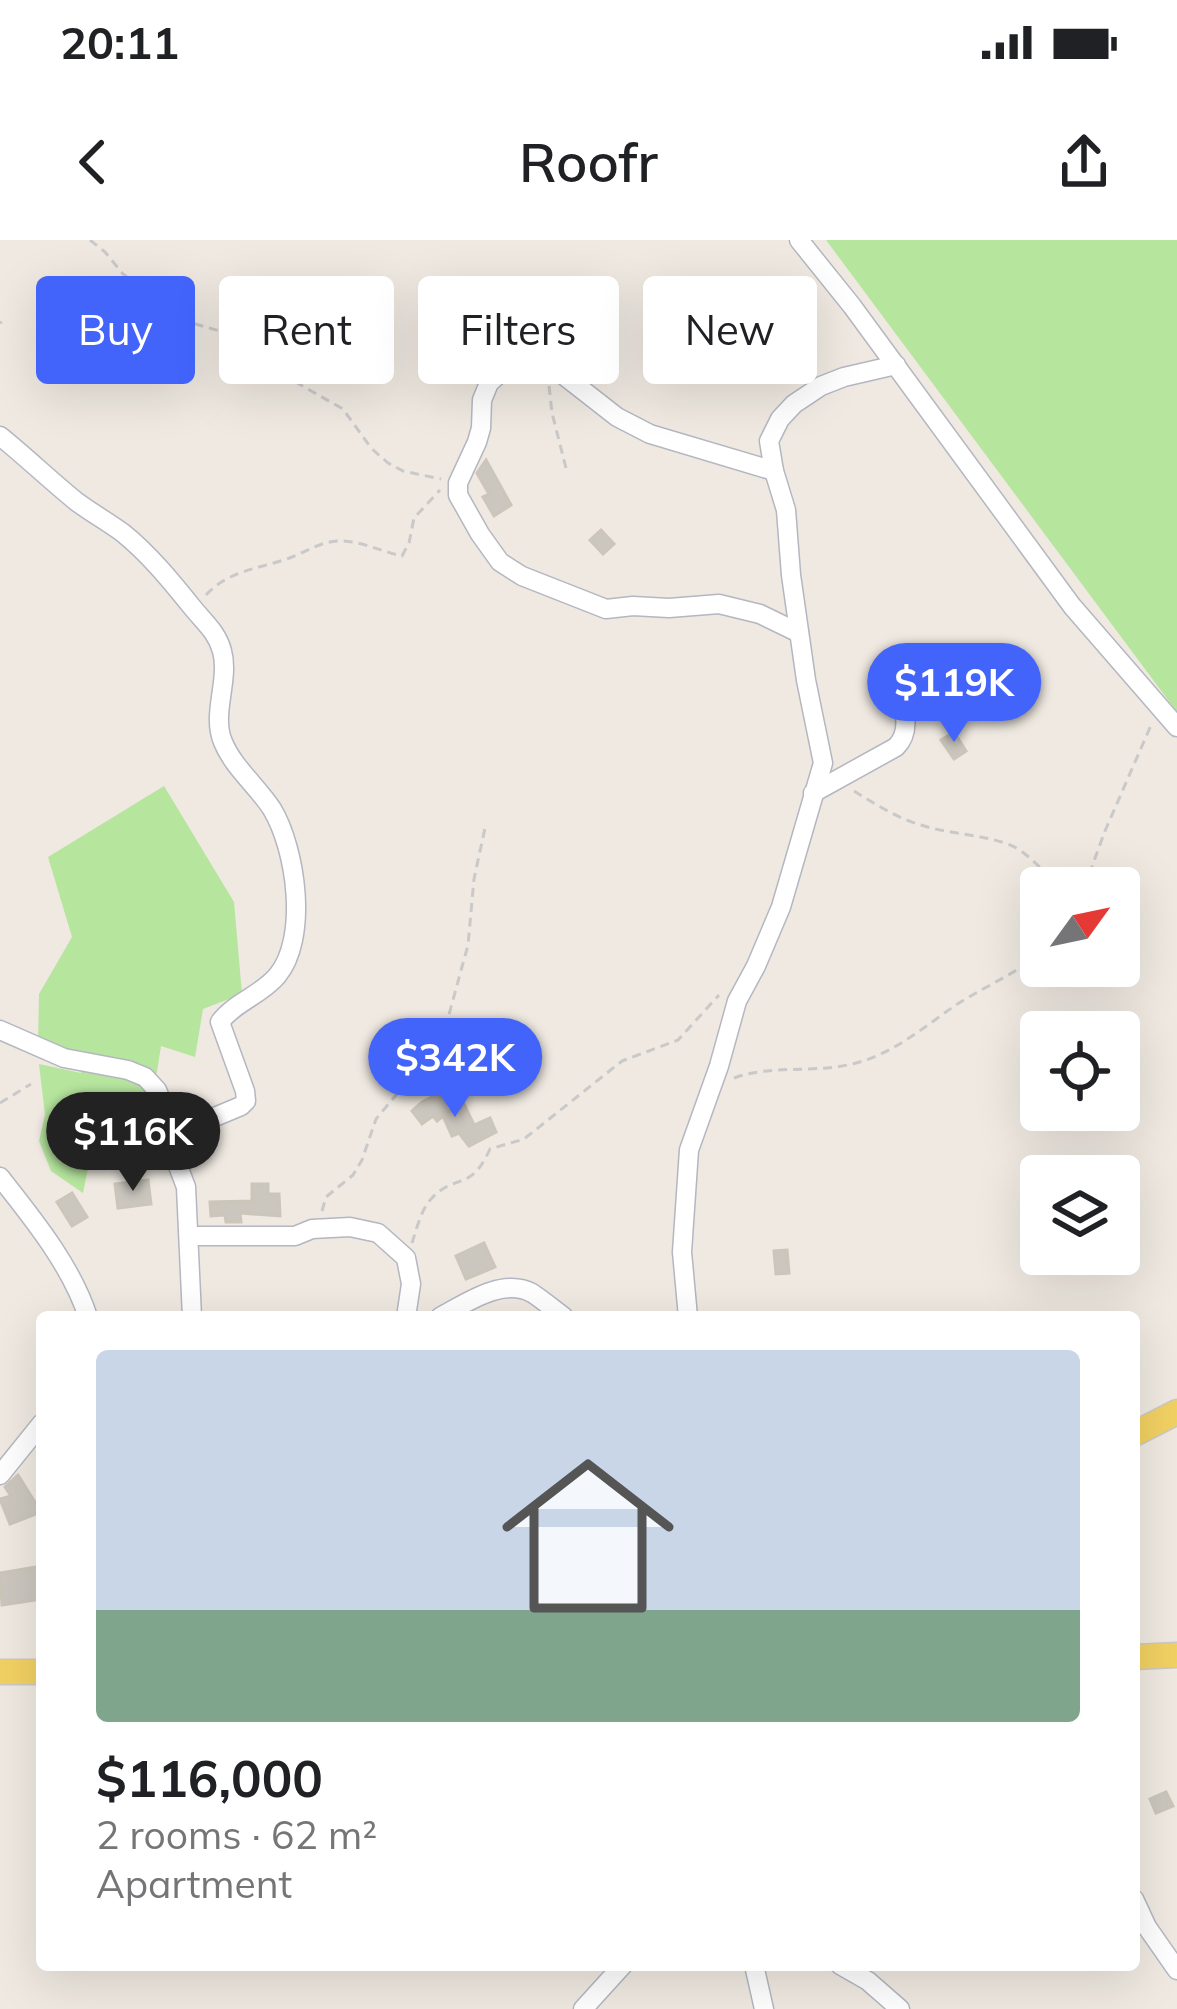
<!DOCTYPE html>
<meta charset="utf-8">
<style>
body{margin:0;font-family:Mulish,sans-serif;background:#f2f2f2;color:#202124;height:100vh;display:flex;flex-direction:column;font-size:45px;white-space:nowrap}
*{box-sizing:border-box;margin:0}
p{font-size:39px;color:#757577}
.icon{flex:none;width:66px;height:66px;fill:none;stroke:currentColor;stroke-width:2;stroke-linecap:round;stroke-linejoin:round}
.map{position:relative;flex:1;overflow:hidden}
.side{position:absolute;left:36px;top:1071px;width:1104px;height:660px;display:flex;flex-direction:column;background:#fff;border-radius:12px;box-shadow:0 12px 48px #0002}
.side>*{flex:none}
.hud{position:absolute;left:36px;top:36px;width:1107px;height:108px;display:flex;gap:24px}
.needle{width:78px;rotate:57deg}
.controls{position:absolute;left:1020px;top:627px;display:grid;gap:24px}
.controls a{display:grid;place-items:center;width:120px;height:120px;border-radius:12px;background:#fff;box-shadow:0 12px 48px #0002;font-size:60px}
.price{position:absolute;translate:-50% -102px;padding:0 27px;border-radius:42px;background:#4264fb;color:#fff;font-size:39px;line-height:78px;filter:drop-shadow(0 3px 6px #0008)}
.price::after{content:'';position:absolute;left:50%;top:72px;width:36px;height:27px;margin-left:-18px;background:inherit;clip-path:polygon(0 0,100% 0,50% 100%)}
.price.on{background:#222;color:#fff}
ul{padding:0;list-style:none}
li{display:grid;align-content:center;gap:24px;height:636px;padding:0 60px}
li+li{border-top:3px solid #e0e0e0}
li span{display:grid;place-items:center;height:372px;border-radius:12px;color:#555}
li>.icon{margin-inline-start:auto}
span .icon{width:216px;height:216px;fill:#fffc;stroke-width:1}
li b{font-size:51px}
.pill{padding:0 42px;border-radius:12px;background:#fff;box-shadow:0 12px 48px #0002;font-size:42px;line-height:108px}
.pill.on{background:#4264fb;color:#fff}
.status{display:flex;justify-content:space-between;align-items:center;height:84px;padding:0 60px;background:#fff;direction:ltr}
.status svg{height:33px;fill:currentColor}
header{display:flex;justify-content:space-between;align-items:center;height:156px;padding:0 60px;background:#fff;font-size:54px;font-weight:600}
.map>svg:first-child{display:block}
.green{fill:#b6e59e}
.building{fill:#cbc7bf;stroke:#cbc5ba;stroke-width:3}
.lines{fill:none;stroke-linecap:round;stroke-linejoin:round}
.minor-casing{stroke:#b4b7c1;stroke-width:21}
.major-casing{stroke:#c9c9c9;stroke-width:27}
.path{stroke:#c9c9c9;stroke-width:3;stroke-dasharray:9 6;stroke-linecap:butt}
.minor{stroke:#fff;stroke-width:18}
.major{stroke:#f2d163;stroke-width:24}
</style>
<div class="status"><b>20:11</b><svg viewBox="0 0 49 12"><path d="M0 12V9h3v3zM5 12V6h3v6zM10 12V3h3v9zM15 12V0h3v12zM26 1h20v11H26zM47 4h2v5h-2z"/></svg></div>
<header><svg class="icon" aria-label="back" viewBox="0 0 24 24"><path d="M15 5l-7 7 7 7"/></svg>Roofr<svg class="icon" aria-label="share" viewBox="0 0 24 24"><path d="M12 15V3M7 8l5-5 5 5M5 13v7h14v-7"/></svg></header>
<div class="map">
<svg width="1177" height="1769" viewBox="0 0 1177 1769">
<rect width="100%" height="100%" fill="#efe9e1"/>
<!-- green -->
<g class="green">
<polygon points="826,0 1177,0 1177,472 1168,460"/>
<polygon points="164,546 234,662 242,754 203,769 195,817 161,806 148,889 84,902 89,924 83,953 51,931 39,901 45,875 39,824 81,833 80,817 38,805 39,754 72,697 48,617"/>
</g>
<!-- building -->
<g class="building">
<polygon points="486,220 511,265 494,276 483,257 489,254 477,233"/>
<polygon points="601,290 614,304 603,314 590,300"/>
<polygon points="911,413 912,421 918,421 919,433 907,435 899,422 898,415"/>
<polygon points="954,492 966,511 954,519 941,500"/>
<polygon points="440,853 448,871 464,864 474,885 490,878 496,892 469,906 459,893 452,896 443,876 437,881 433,876 422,884 412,871 422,862"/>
<polygon points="148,940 151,964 118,968 115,944"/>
<polygon points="252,944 268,944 268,954 279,954 280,976 240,973 241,982 226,982 225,975 211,976 210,962 252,961"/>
<polygon points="72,953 87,977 72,986 57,962"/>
<polygon points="484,1003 495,1027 466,1039 456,1016"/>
<polygon points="787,1010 789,1033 776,1034 774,1011"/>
<polygon points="18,1235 41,1272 10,1284 0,1259 11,1256 5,1247"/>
<polygon points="42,1326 42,1359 2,1365 0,1333"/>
<polygon points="1166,1552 1173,1566 1156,1573 1150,1559"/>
</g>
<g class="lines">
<!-- minor casing -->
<g class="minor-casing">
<g id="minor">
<polyline points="799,0 852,66 1072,366 1177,487"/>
<polyline points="511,47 518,95 526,109 544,120 617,177 650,194 774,231"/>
<polyline points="526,109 489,143 482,160 481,188 477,202 458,243 458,255 480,294 500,322 522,336 606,369 633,366 669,368 719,364 760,374 799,393"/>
<path d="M0,196C26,217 51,241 77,262C92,273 108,282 123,293C149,314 171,341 192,367C204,382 217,392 222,411C230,440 211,474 223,502C233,527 258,547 272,569C296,609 309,698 277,736C261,755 235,762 220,782L245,851L246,861L241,866L167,897"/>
<path d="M813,553L896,507C916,487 899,458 893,434"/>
<polyline points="0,790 64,818 128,830 145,837 157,850 161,860 167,897 186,947 192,1077"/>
<path d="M0,937C33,979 71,1025 88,1077"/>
<polyline points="189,996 295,996 312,989 350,987 378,993 406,1018 411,1044 406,1077"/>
<path d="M440,1077C466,1063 503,1037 532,1053C543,1060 553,1069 564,1077"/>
<polyline points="688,1077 682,1012 689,910 719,826 737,761 756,726 781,667 823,523 806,440 791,335 786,270 774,231 769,201 780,179 794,164 821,146 844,137 896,125"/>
<polyline points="0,1235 42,1183"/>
<polyline points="1134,1659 1147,1687 1177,1730"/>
<polyline points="754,1725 764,1769"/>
<polyline points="840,1725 868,1741 900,1769"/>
<polyline points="583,1769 623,1725"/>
</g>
</g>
<!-- major casing -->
<g class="major-casing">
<g id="major">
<polyline points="1134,1194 1177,1172"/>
<polyline points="1134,1417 1177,1415"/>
<polyline points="0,1432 42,1432"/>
</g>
</g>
<!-- path -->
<g class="path">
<polyline points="90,0 105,12 123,34 170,70 192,83 251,100 271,115 284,132 299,144 343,169 371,208 388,223 403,231 441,239"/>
<polyline points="0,83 2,82"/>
<polyline points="549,146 552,173 566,228"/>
<path d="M206,355C230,329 261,329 292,317C307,311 321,302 337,301C359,300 380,311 402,316L409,303L414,278L440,250"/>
<path d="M854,551C875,564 897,578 921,585C949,594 978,594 1005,603C1041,615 1036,645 1089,639"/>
<polyline points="1084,648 1105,591 1152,483"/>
<path d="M734,838C772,824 816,834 856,823C892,814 923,788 953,767C981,748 1014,735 1041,713"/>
<polyline points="0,863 31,844"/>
<polyline points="322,971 326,957 353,935 362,920 376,879 442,800 468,705 474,639 485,588"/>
<path d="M412,1003C417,988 421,969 432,958C457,932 470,953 490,909L524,899L622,821L678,800L719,755"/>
</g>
<!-- minor -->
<use href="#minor" class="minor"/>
<!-- major -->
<use href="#major" class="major"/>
</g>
</svg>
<div class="controls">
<a><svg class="needle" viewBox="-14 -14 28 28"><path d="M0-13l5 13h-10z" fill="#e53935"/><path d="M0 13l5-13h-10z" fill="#757577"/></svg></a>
<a><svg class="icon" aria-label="locate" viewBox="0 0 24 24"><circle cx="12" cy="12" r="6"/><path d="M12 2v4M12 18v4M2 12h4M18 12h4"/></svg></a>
<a><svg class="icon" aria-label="layers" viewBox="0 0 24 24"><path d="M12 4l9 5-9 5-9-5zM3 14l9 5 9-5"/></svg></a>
</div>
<b class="price" style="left:954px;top:505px">$119K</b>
<b class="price" style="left:455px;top:880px">$342K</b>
<b class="price on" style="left:133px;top:954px">$116K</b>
<div class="hud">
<a class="pill on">Buy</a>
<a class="pill">Rent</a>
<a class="pill">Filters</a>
<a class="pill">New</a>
</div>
<section class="side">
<ul>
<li><span style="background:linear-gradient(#c9d6e8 70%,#7fa58c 0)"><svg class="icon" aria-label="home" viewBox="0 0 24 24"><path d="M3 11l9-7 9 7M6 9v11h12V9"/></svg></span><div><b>$116,000</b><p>2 rooms · 62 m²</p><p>Apartment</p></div></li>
</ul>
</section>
</div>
